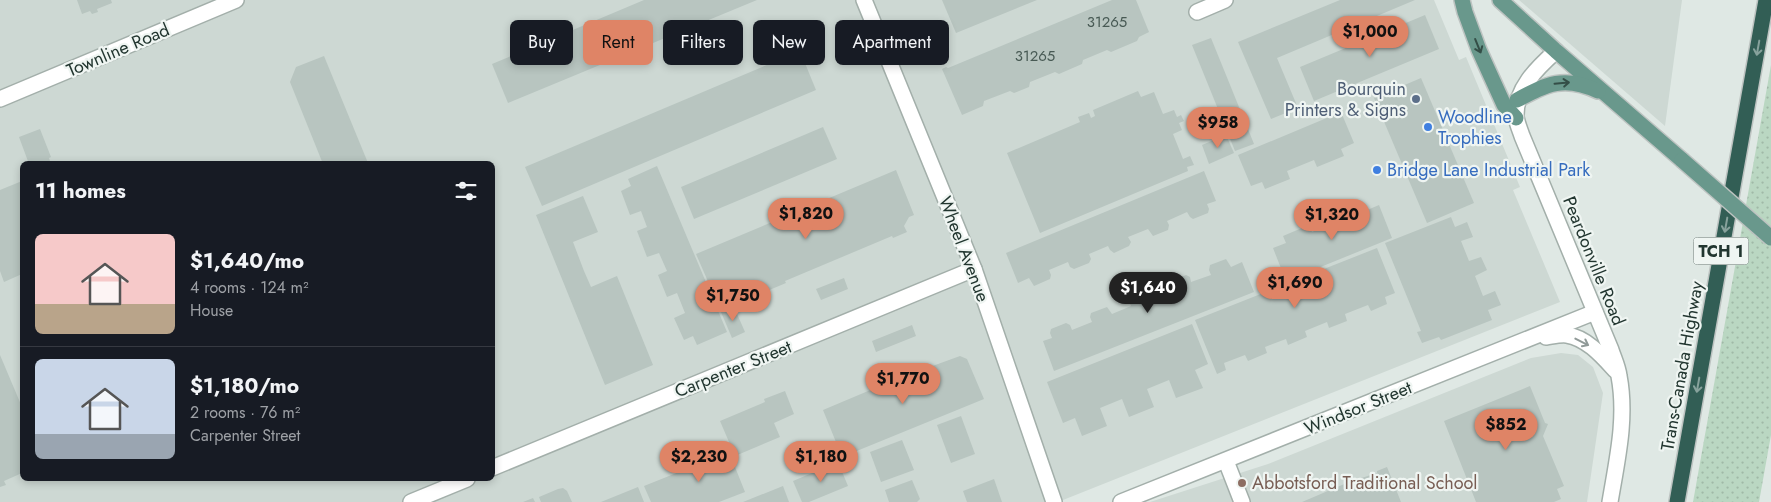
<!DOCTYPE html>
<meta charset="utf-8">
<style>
body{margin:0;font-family:Jost,sans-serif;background:#242831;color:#f1f3f6;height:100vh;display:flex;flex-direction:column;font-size:19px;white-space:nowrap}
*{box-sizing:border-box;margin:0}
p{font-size:16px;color:#9ea1a6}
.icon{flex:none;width:28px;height:28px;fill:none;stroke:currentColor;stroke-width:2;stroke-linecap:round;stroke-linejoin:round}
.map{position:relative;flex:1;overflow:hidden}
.drawer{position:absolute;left:20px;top:161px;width:475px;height:320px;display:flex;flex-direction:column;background:#171b24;border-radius:8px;box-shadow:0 2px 8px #0003}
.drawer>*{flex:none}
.banner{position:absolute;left:510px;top:20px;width:475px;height:45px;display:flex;gap:10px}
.price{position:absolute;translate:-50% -42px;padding:0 11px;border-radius:18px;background:#df8466;color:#111;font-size:16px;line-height:32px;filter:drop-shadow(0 1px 2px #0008)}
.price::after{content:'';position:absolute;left:50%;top:30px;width:15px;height:11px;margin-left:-8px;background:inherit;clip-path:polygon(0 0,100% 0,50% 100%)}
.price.selected{background:#222;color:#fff}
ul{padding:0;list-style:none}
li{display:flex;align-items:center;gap:15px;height:125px;padding:0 15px}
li+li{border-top:1px solid #363941}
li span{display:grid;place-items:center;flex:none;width:140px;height:100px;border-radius:8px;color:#555}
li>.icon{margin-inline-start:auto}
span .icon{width:60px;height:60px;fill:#fffc;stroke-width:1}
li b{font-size:21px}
h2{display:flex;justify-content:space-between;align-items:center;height:60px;padding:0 15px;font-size:21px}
.chip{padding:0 18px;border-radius:8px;background:#171b24;box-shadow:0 2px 8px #0003;font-size:18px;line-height:45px}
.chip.selected{background:#df8466;color:#111}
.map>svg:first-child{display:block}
.built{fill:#cdd8d3;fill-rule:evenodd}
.grass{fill:url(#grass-dots)}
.building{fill:#b8c5c0}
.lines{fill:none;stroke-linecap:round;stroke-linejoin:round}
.minor-casing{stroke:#a3afaa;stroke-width:18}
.major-casing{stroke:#bdc3c1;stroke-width:18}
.highway-casing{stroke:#bdc3c1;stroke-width:18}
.minor{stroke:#fff;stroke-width:15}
.major{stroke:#69988c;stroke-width:15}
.highway{stroke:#325e55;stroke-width:15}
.major-bridge-casing{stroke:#bdc3c1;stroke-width:18;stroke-linecap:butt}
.major-bridge{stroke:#69988c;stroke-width:15}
.oneway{stroke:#344e47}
.oneway2{stroke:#87a29c}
.oneway3{stroke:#909a98}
.service-dot{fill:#5c6f8a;stroke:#eff5f2;stroke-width:2}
.shop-dot{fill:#3f7fe0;stroke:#eff5f2;stroke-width:2}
.education-dot{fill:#8d6e63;stroke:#eff5f2;stroke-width:2}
.labels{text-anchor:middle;stroke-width:4.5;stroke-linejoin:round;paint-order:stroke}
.number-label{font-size:15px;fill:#485a54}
.shield{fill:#eff5f2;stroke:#606f6a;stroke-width:1}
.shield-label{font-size:16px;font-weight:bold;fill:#223630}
.street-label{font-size:18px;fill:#223630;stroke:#eff5f2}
.service-label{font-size:18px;fill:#4e5e75;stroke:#eff5f2;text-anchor:end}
.shop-label{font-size:18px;fill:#366cbe;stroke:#eff5f2;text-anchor:start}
.education-label{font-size:18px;fill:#785e54;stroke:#eff5f2;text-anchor:start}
</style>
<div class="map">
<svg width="1771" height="502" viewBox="0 0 1771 502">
<defs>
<pattern id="grass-dots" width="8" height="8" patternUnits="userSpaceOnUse" patternTransform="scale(1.25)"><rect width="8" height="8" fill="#bad7c2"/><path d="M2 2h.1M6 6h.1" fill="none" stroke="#a0b9a7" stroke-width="1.8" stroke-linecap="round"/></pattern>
</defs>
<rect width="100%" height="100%" fill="#dfe8e4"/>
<!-- built -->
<g class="built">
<path d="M0,0H1434L1459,60L1466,57L1520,187L1513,190L1560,302L1058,502H0ZM22,164H492V479H22Z"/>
<polygon points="1519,0 1682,0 1665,126"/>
<polygon points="1561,353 1578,355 1593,367 1603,393 1587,502 1150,502 1268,464 1531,358"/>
</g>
<!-- grass -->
<polygon class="grass" points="1771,65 1771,435 1759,502 1693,502"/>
<!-- building -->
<g class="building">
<polygon points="77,0 111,0 112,3 97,9 98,12 92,14 90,11 82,14"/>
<polygon points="644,0 757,0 508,103 492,64"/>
<polygon points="942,0 1037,0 956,33"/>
<polygon points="1112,0 1136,0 1149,32 1139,37 1137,41 1111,52 1107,50 1083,60 1082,64 1059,74 1055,72 1030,82 1029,87 1014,93 1010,91 984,101 983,106 962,115 942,69 946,67 948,68"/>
<polygon points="1340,0 1415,0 1277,58 1298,108 1271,119 1238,42"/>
<polygon points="1425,15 1439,49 1314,101 1300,67"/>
<polygon points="1211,38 1254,144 1235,151 1192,45"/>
<polygon points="800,51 816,90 542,206 525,167"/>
<polygon points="324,56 368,163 365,164 323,164 290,82 296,67"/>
<polygon points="1421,78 1474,203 1427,223 1374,98"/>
<polygon points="1138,91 1141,97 1154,92 1163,114 1174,110 1177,117 1181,115 1184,121 1179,123 1182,130 1173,134 1183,159 1190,156 1194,165 1187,167 1188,171 1040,233 1007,153 1080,122 1078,117 1089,113 1091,118 1095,116 1093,110"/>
<polygon points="1341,112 1354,143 1341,149 1344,156 1317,167 1314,160 1287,171 1290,179 1265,189 1262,182 1251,186 1238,155"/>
<polygon points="823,127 837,159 694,219 681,187"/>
<polygon points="40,129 51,157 49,158 51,164 29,164 19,137"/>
<polygon points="1226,135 1234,153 1209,164 1202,145"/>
<polygon points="657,166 727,332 697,345 693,336 684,340 674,318 685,313 677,293 667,297 658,275 667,271 659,253 647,257 637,231 647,227 641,211 630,215 621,191 631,186 628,179"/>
<polygon points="896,170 914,215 909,217 904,226 907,232 893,238 892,236 785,281 786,283 767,291 767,289 720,309 696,254"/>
<polygon points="1204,171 1216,201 1207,204 1209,209 1208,213 1193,219 1190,217 1187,212 1167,221 1169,225 1168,230 1153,236 1148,229 1128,237 1131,242 1129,246 1114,253 1110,250 1108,246 1089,254 1091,259 1089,263 1074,269 1070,267 1068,262 1049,270 1051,275 1050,279 1034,286 1029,278 1018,283 1006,253"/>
<polygon points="22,181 22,274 4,282 0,271 0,190"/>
<polygon points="583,196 598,232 573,242 584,271 591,287 617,276 653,365 605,385 536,215"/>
<polygon points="1362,205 1365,211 1379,205 1392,238 1286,281 1273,248 1286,243 1283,236 1309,225 1312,232 1339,221 1336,215"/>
<polygon points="1451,217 1455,227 1467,222 1473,237 1461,241 1469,261 1481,257 1487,270 1475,276 1483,296 1495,291 1501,305 1488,310 1492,320 1441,340 1439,337 1422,343 1417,332 1421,331 1385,243"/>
<polygon points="1377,248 1395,293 1385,297 1387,304 1371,311 1368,305 1345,314 1347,321 1329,328 1327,322 1305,331 1307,337 1288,345 1286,339 1265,347 1267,353 1248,361 1245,355 1224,363 1226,370 1217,374 1195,320"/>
<polygon points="1226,259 1231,267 1242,262 1254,292 1054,371 1043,341 1052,338 1050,333 1051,329 1066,323 1070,325 1072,330 1092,322 1090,317 1091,313 1107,307 1112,314 1131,306 1129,301 1131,297 1146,291 1149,293 1152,298 1171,290 1169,285 1171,281 1186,275 1190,277 1191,282 1211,275 1209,270 1210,265"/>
<polygon points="844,278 848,289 821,300 816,289"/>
<polygon points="734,307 745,332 732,338 721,312"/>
<polygon points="1192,324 1208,364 1195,370 1203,388 1176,398 1169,380 1147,389 1154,407 1129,417 1122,399 1100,408 1107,426 1082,436 1075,418 1063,423 1047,382"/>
<polygon points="912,325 916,336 876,352 872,341"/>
<polygon points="0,355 22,407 22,473 4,481 6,485 0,487"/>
<polygon points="960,356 967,359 984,399 842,457 823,410 925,367 927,368"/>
<polygon points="1530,386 1545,423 1548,424 1543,436 1564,486 1557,489 1561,499 1554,502 1476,502 1444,421"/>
<polygon points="785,391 794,414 774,423 780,437 735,456 720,421 765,402 764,399"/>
<polygon points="961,416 975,454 951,463 937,425"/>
<polygon points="902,440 914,470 881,482 870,452"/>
<polygon points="729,452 745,492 719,502 651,502 644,486"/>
<polygon points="838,462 848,486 809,502 802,502 793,481"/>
<polygon points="1387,467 1401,502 1302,502 1349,482 1377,473 1377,471"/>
<polygon points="994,479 1002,502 967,502 963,491"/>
<polygon points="912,480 920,499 917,502 889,502 885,490"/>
<polygon points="783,486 789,502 743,502"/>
<polygon points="638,487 644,502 601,502"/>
<polygon points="563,488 567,491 572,502 541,502 539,497 558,489"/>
<polygon points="533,498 535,502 523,502"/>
</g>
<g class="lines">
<!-- minor casing -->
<g class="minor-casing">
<g id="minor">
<polyline points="864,0 974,269 1054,502"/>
<polyline points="1197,12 1225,0"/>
<path d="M1556,51C1537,68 1515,89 1516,117C1517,123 1520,130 1522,136L1611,350C1614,359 1618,367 1619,376C1627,418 1617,460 1610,502"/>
<polyline points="0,99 236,0"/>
<path d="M1546,337C1553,336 1561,334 1567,335C1587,338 1603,357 1616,371"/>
<polyline points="1226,461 1242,502"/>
<polyline points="492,468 974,269"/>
<polyline points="411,502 467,479"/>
<polyline points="1121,502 1595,312"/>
</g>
</g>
<!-- major casing -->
<g class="major-casing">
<g id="major">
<polyline points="1462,0 1465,12 1479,50 1504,105 1516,118"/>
<polyline points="1500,0 1556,51 1682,160"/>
<path d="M1517,100C1547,84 1564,75 1598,91"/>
</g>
</g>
<!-- highway casing -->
<g class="highway-casing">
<polyline id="highway" points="1677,502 1766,0"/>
</g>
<!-- minor -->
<use href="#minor" class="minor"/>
<!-- major -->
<use href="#major" class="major"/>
<!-- highway -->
<use href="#highway" class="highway"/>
<!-- major-bridge casing -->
<g class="major-bridge-casing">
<polyline id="major-bridge" points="1682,160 1771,238"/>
</g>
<!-- major-bridge -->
<use href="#major-bridge" class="major-bridge"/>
</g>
<!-- one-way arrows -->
<defs><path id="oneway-shaft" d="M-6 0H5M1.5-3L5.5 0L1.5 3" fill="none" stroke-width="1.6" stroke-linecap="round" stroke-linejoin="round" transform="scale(1.25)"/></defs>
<g class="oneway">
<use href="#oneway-shaft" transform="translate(1478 46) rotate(68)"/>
<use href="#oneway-shaft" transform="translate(1562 83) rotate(-5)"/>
</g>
<g class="oneway2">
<use href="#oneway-shaft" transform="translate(1758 48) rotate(100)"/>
<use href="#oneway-shaft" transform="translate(1726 225) rotate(100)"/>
<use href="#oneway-shaft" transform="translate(1698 385) rotate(100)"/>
</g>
<use class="oneway3" href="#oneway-shaft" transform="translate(1582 342) rotate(27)"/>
<!-- markers -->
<circle class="service-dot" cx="1416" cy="99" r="5"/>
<g class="shop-dot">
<circle cx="1428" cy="127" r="5"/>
<circle cx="1377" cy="170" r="5"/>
</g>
<circle class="education-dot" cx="1242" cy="483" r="5"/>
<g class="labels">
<!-- number labels -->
<g class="number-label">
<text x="1107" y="27">31265</text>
<text x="1035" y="61">31265</text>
</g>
<!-- shield labels -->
<rect class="shield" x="1693.5" y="237.5" width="55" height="27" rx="4"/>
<g class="shield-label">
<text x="1721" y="257">TCH 1</text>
</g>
<!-- street labels -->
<g class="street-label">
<text transform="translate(118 50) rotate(-23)" y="6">Townline Road</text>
<text transform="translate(964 249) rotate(69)" y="6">Wheel Avenue</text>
<text transform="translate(1594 261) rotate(68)" y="6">Peardonville Road</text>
<text transform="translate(1682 366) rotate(-80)" y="6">Trans-Canada Highway</text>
<text transform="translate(733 369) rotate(-22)" y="6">Carpenter Street</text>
<text transform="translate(1358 408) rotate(-22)" y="6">Windsor Street</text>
</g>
<!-- service labels -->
<g class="service-label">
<text x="1406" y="95">Bourquin<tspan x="1406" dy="21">Printers &amp; Signs</tspan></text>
</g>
<!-- shop labels -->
<g class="shop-label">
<text x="1438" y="123">Woodline<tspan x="1438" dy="21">Trophies</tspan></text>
<text x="1387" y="176">Bridge Lane Industrial Park</text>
</g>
<!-- education labels -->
<g class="education-label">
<text x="1252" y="489">Abbotsford Traditional School</text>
</g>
</g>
</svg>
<b class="price" style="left:1370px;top:58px">$1,000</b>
<b class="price" style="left:1218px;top:149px">$958</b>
<b class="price" style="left:806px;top:240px">$1,820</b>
<b class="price" style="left:1332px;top:241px">$1,320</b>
<b class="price" style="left:1295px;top:309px">$1,690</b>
<b class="price selected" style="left:1148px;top:314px">$1,640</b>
<b class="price" style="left:733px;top:322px">$1,750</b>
<b class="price" style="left:903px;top:405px">$1,770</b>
<b class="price" style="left:1506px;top:451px">$852</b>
<b class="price" style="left:699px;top:483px">$2,230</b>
<b class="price" style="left:821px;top:483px">$1,180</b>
<div class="banner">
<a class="chip">Buy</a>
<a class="chip selected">Rent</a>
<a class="chip">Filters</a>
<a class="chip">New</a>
<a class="chip">Apartment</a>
</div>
<section class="drawer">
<h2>11 homes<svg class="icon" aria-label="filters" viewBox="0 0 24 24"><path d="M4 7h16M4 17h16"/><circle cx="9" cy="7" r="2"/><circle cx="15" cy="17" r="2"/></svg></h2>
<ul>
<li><span style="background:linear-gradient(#f6c9c9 70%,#b9a48a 0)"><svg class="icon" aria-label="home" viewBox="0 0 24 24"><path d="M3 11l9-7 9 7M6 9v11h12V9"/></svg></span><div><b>$1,640/mo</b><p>4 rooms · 124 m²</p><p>House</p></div></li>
<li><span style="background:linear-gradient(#c9d6e8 75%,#9aa5b1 0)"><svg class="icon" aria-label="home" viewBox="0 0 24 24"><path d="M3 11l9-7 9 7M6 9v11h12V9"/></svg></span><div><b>$1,180/mo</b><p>2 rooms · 76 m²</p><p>Carpenter Street</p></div></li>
</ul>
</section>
</div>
